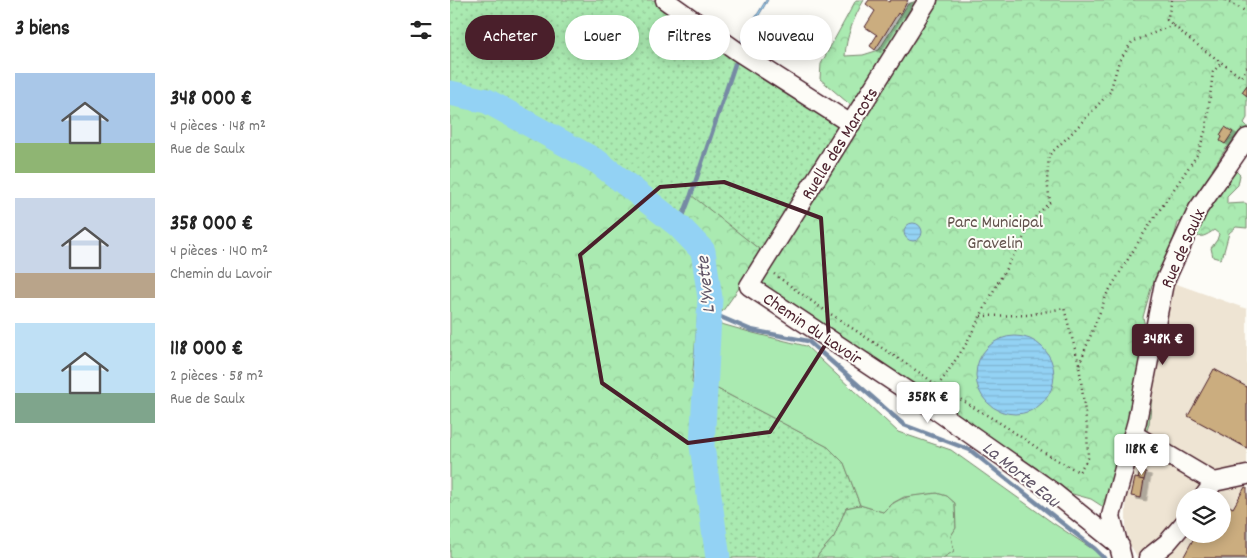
<!DOCTYPE html>
<html lang="fr">
<meta charset="utf-8">
<style>
body{margin:0;font-family:Dekko,sans-serif;background:#f6f6f6;color:#222;height:100vh;display:flex;flex-direction:column;font-size:19px;white-space:nowrap}
*{box-sizing:border-box;margin:0}
p{font-size:16px;color:#767676}
.icon{flex:none;width:28px;height:28px;fill:none;stroke:currentColor;stroke-width:2;stroke-linecap:round;stroke-linejoin:round}
.map{position:relative;flex:1;overflow:hidden}
.sheet{display:flex;flex-direction:column;background:#fff;width:450px}
.sheet>*{flex:none}
.hud{position:absolute;left:15px;top:15px;width:475px;height:45px;display:flex;gap:10px}
.controls{position:absolute;left:726px;top:488px;display:grid;gap:10px}
.controls a{display:grid;place-items:center;width:55px;height:55px;border-radius:50%;background:#fff;box-shadow:0 2px 12px #0003;font-size:25px}
.price{position:absolute;translate:-50% -42px;padding:0 11px;border-radius:5px;background:#fff;color:#222;font-size:16px;line-height:32px;filter:drop-shadow(0 1px 2px #0008)}
.price::after{content:'';position:absolute;left:50%;top:30px;width:15px;height:11px;margin-left:-8px;background:inherit;clip-path:polygon(0 0,100% 0,50% 100%)}
.price.on{background:#4a1f2b;color:#fff}
ul{padding:0;list-style:none}
li{display:flex;align-items:center;gap:15px;height:125px;padding:0 15px}
li span{display:grid;place-items:center;flex:none;width:140px;height:100px;border-radius:0px;color:#555}
li>.icon{margin-inline-start:auto}
span .icon{width:60px;height:60px;fill:#fffc;stroke-width:1}
li b{font-size:21px}
h2{display:flex;justify-content:space-between;align-items:center;height:60px;padding:0 15px;font-size:21px}
.tag{padding:0 18px;border-radius:22px;background:#fff;box-shadow:0 2px 12px #0003;font-size:18px;line-height:45px}
.tag.on{background:#4a1f2b;color:#fff}
main{display:flex;flex:1;min-height:0}
.map>svg:first-child{display:block}
.built{fill:#eee4d3;fill-rule:evenodd}
.grass{fill:url(#grass-dots);stroke:#7a846e}
.forest{fill:url(#forest-crowns);stroke:#7a846e}
.pitch{fill:#aaeab1;stroke:#7a846e}
.water{fill:url(#water-rules);stroke:#768aa4}
.lines{fill:none;stroke-linecap:round;stroke-linejoin:round}
.stream{stroke:#768aa4;stroke-width:4.5}
.river{stroke:#93d2f4;stroke-width:25}
.building{fill:#cbad7f;stroke:#4a1f2b;filter:url(#shadow)}
.minor-casing{stroke:#4a1f2b;stroke-width:21}
.path{stroke:#4a1f2b;stroke-width:2.5;stroke-dasharray:1 4;stroke-linecap:butt}
.minor{stroke:#fdfcf7;stroke-width:18}
.marked{fill:none;stroke:#4a1f2b;stroke-width:4;stroke-linejoin:round}
.labels{text-anchor:middle;stroke-width:4;stroke-linejoin:round;paint-order:stroke}
.street-label{font-size:18px;fill:#4a1f2b;stroke:#fdfcf7}
.park-label{font-size:18px;fill:#62524c;stroke:#fdfcf7}
.water-label{font-size:19px;font-style:italic;fill:#605567;stroke:#fdfcf7}
</style>
<main>
<section class="sheet">
<h2>3 biens<svg class="icon" aria-label="filters" viewBox="0 0 24 24"><path d="M4 7h16M4 17h16"/><circle cx="9" cy="7" r="2"/><circle cx="15" cy="17" r="2"/></svg></h2>
<ul>
<li><span style="background:linear-gradient(#a9c7e8 70%,#8fb573 0)"><svg class="icon" aria-label="home" viewBox="0 0 24 24"><path d="M3 11l9-7 9 7M6 9v11h12V9"/></svg></span><div><b>348 000 €</b><p>4 pièces · 148 m²</p><p>Rue de Saulx</p></div></li>
<li><span style="background:linear-gradient(#c9d6e8 75%,#b9a48a 0)"><svg class="icon" aria-label="home" viewBox="0 0 24 24"><path d="M3 11l9-7 9 7M6 9v11h12V9"/></svg></span><div><b>358 000 €</b><p>4 pièces · 140 m²</p><p>Chemin du Lavoir</p></div></li>
<li><span style="background:linear-gradient(#bfe0f5 70%,#7fa58c 0)"><svg class="icon" aria-label="home" viewBox="0 0 24 24"><path d="M3 11l9-7 9 7M6 9v11h12V9"/></svg></span><div><b>118 000 €</b><p>2 pièces · 58 m²</p><p>Rue de Saulx</p></div></li>
</ul>
</section>
<div class="map">
<svg width="797" height="558" viewBox="0 0 797 558">
<defs>
<pattern id="grass-dots" width="8" height="8" patternUnits="userSpaceOnUse" patternTransform="scale(1.25)"><rect width="8" height="8" fill="#aaeab1"/><path d="M2 2h.1M6 6h.1" fill="none" stroke="#94c898" stroke-width="1.8" stroke-linecap="round"/></pattern>
<pattern id="forest-crowns" width="20" height="18" patternUnits="userSpaceOnUse" patternTransform="scale(1.25)"><rect width="20" height="18" fill="#aaeab1"/><path d="M2 6a3 3 0 1 1 6 0M12 15a3 3 0 1 1 6 0" fill="none" stroke="#94c898"/></pattern>
<pattern id="water-rules" width="6" height="5" patternUnits="userSpaceOnUse" patternTransform="scale(1.25)"><rect width="6" height="5" fill="#93d2f4"/><path d="M0 2.5h6" fill="none" stroke="#80b4d1"/></pattern>
<filter id="shadow"><feDropShadow dx="5.5" dy="3" stdDeviation="0" flood-color="#0004"/></filter>
</defs>
<rect width="100%" height="100%" fill="#fdfcf7"/>
<filter id="ink" filterUnits="userSpaceOnUse"><feTurbulence type="fractalNoise" baseFrequency=".02" numOctaves="2"/><feDisplacementMap in="SourceGraphic" scale="10" xChannelSelector="R" yChannelSelector="G"/><feConvolveMatrix kernelMatrix="1 2 1 2 8 2 1 2 1" color-interpolation-filters="sRGB"/></filter>
<g filter="url(#ink)">
<!-- built -->
<path class="built" d="M721,282L797,309V558H688L680,545L676,529V494L699,424L712,308ZM735,496H772V534H735Z"/>
<!-- grass -->
<g class="grass">
<polygon points="0,0 209,0 389,126 314,253 241,196 232,226 148,162 37,101 0,93"/>
<polygon points="262,386 378,447 394,463 410,505 396,508 384,537 368,555 367,558 278,558 256,434"/>
</g>
<!-- forest -->
<g class="forest">
<path d="M406,0H414C404,17 396,37 395,56L413,55L429,50L458,4L469,0H797V118L794,123L797,126V142L782,148L777,147L762,170L783,168L790,175L788,185L777,196V204L795,203L797,204V228L786,227L779,233L773,255L770,259L763,257L761,248L767,240L769,234L764,230C748,242 742,237 735,219L728,223L722,244L719,260L709,277L702,285L693,317L695,327L693,366L702,398L699,424L676,494L656,500L655,508L641,499L619,493L593,472L462,389L312,284L310,274L404,108L370,79L371,64Z"/>
<polygon points="0,104 32,110 170,187 223,228 237,242 245,260 249,297 242,383 262,386 256,434 278,558 0,558"/>
<polygon points="241,195 314,253 272,312 265,309 259,246 232,226"/>
<path d="M487,493L497,496L505,503L506,528L501,536L504,551L500,558H367L368,555L384,537L396,508L410,505L433,512C451,494 463,496 487,493Z"/>
</g>
<!-- pitch -->
<polygon class="pitch" points="268,323 303,333 356,346 448,432 501,450 603,523 656,558 493,558 504,551 501,536 506,528 505,503 497,496 487,493 454,497 441,504 433,512 410,505 394,463 378,447 262,386"/>
<!-- water -->
<g class="water">
<polygon points="316,0 318,0 288,51 286,49"/>
<circle cx="463" cy="232" r="9"/>
<circle cx="565" cy="375" r="39"/>
</g>
<g class="lines">
<!-- stream -->
<g class="stream">
<polyline points="229,226 241,195 285,64"/>
<polyline points="259,312 301,330 358,341 454,425 520,450 645,549 654,558"/>
</g>
<!-- river -->
<polyline class="river" points="0,93 37,101 148,162 229,226 253,251 260,298 252,446 268,558"/>
</g>
<!-- building -->
<g class="building">
<polygon points="419,0 436,0 439,2 440,0 458,0 450,15 448,13 425,50 420,46 427,35 415,27 425,11 416,4"/>
<polygon points="797,85 797,96 792,92"/>
<polygon points="775,127 783,132 775,144 770,141 772,137 770,135"/>
<polygon points="764,369 797,387 797,448 738,416"/>
<polygon points="690,471 696,472 694,480 688,479"/>
<polygon points="685,478 694,480 691,498 681,496"/>
<polygon points="795,487 797,488 797,558 733,558 746,534 772,534 772,502 783,508"/>
</g>
<g class="lines">
<!-- minor casing -->
<g class="minor-casing">
<g id="minor">
<polyline points="215,0 287,51 401,124"/>
<polyline points="478,0 299,286 480,406 603,492 670,546"/>
<polyline points="683,434 764,482"/>
<polyline points="754,496 764,482 797,475"/>
<polyline points="672,558 661,516 687,421 714,283 748,209 797,138"/>
<polyline points="698,558 717,543 735,522"/>
</g>
</g>
<!-- path -->
<g class="path">
<polyline points="722,0 717,20 742,41 791,77 797,67"/>
<polyline points="775,0 797,12"/>
<polyline points="324,274 367,305 470,373 488,386 550,423 598,455 629,472 638,458 637,428 629,365 657,294 692,236 747,155 756,129 763,72 772,62"/>
<polyline points="531,316 578,315 614,308 629,364"/>
<polyline points="488,386 515,346 546,286 586,216 600,202 597,181 599,155 619,136 660,92 669,61 682,42 723,25"/>
</g>
<!-- minor -->
<use href="#minor" class="minor"/>
</g>
</g>
<!-- marked area -->
<path class="marked" d="M274,182L371,218L379,339L320,432L238,443L152,383L130,255L210,187Z"/>
<g class="labels">
<!-- street labels -->
<g class="street-label">
<text transform="translate(389 143) rotate(-58)" y="6">Ruelle des Marcots</text>
<text transform="translate(732 248) rotate(-66)" y="6">Rue de Saulx</text>
<text transform="translate(363 328) rotate(34)" y="6">Chemin du Lavoir</text>
</g>
<!-- park labels -->
<g class="park-label">
<text x="545" y="227">Parc Municipal<tspan x="545" dy="21">Gravelin</tspan></text>
</g>
<!-- water labels -->
<g class="water-label">
<text transform="translate(254 285) rotate(-96)" y="7">L'Yvette</text>
<text transform="translate(572 473) rotate(39)" y="7">La Morte Eau</text>
</g>
</g>
</svg>
<div class="controls">
<a><svg class="icon" aria-label="layers" viewBox="0 0 24 24"><path d="M12 4l9 5-9 5-9-5zM3 14l9 5 9-5"/></svg></a>
</div>
<b class="price on" style="left:713px;top:366px">348K €</b>
<b class="price" style="left:478px;top:424px">358K €</b>
<b class="price" style="left:692px;top:476px">118K €</b>
<div class="hud">
<a class="tag on">Acheter</a>
<a class="tag">Louer</a>
<a class="tag">Filtres</a>
<a class="tag">Nouveau</a>
</div>
</div>
</main>
